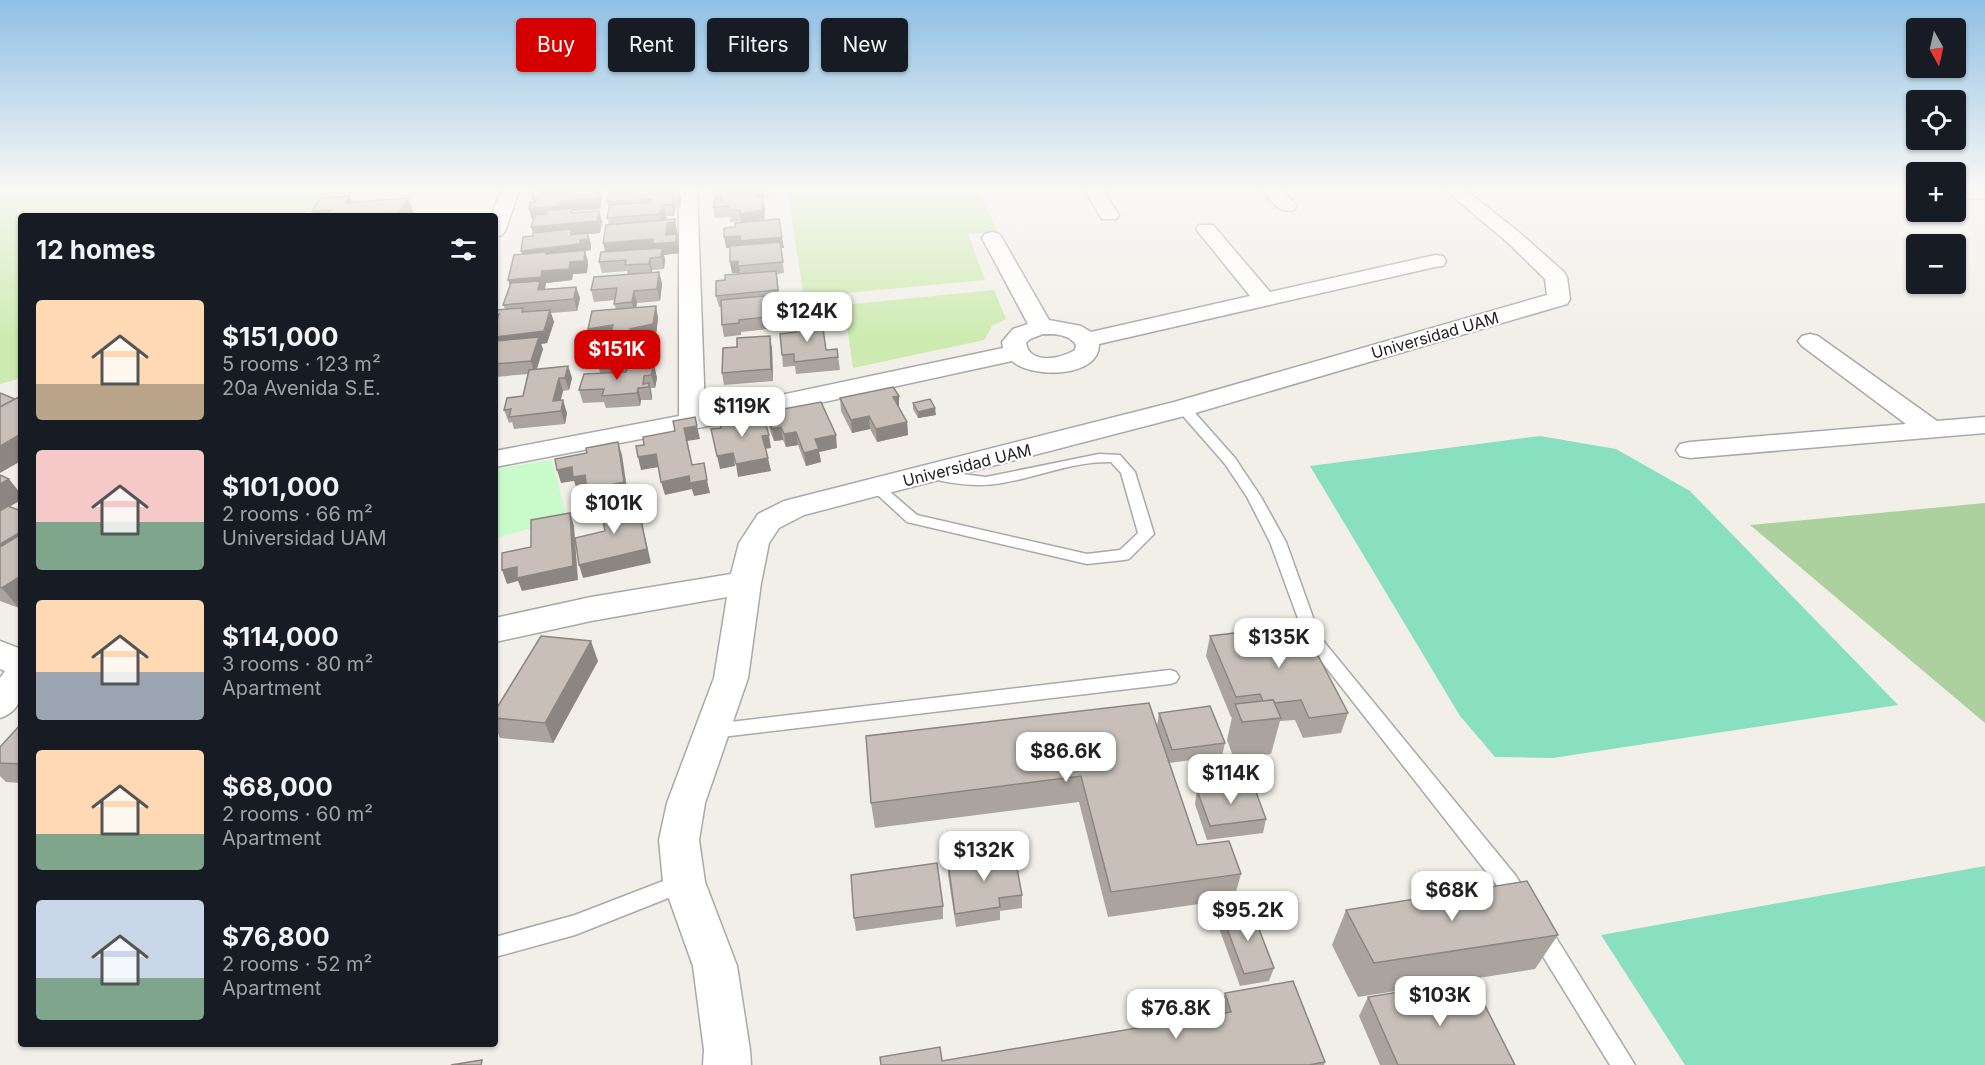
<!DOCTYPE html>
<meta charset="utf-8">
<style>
body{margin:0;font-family:Inter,sans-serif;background:#242831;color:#f1f3f6;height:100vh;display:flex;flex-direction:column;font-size:22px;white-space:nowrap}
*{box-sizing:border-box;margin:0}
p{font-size:20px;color:#9ea1a6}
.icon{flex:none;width:33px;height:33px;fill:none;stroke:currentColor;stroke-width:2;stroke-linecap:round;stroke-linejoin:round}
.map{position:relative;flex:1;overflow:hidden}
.details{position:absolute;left:18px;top:213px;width:480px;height:834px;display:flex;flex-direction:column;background:#171b24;border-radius:6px;box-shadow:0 2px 4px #0004}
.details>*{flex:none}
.guide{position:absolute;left:516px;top:18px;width:570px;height:54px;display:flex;gap:12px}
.needle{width:39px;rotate:172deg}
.controls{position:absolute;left:1906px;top:18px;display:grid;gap:12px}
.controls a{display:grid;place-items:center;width:60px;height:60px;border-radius:6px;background:#171b24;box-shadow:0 2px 4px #0004;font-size:30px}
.price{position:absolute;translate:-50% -51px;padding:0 14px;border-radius:12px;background:#fff;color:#222;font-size:20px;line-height:39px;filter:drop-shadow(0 2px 3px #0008)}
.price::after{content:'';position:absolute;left:50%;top:36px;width:18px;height:14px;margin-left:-9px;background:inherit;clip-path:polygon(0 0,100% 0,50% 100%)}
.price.current{background:#d40000;color:#fff}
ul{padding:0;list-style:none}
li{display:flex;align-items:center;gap:18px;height:150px;padding:0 18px}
li span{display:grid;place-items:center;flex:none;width:168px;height:120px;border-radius:6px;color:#555}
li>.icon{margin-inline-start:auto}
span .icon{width:72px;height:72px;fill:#fffc;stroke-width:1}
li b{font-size:26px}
h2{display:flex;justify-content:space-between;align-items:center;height:72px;padding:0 18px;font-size:26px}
.pill{padding:0 21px;border-radius:6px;background:#171b24;box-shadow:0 2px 4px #0004;font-size:21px;line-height:54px}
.pill.current{background:#d40000;color:#fff}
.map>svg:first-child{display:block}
.grass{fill:#cdebb0}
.forest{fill:#add19e}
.park{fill:#c8facc}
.pitch{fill:#88e0be}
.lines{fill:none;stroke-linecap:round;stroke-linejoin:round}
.service-casing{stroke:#a9a9a9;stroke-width:3}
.minor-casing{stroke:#a9a9a9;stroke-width:3}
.service{fill:#fff;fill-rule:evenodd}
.minor{fill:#fff;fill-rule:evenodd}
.wall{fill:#aba49e}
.shaded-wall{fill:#8b8681}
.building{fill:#c7bfb8;stroke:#8b8681;stroke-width:1.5}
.labels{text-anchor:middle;stroke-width:4.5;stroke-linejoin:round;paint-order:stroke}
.street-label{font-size:16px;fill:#222;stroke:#fff}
</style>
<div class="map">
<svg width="1985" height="1065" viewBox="0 0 1985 1065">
<rect width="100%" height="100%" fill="#f2efe9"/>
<!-- grass -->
<g class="grass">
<polygon points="0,189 353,189 324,201 302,216 21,216 21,378 0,384"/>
<polygon points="787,189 963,189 965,193 979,191 998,232 968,234 985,280 804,297"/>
<polygon points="994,290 1006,319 992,326 984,340 853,368 844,305"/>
</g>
<!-- forest -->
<polygon class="forest" points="1985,503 1985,723 1750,525"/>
<!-- park -->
<polygon class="park" points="552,460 567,519 495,538 495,469"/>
<!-- pitch -->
<g class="pitch">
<polygon points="1540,436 1616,449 1690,491 1898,705 1553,758 1495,757 1460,716 1310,466"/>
<polygon points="1985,866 1985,1065 1685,1065 1601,935"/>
</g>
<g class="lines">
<!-- service casing -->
<g class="service-casing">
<g id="service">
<polygon points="1985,192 1985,198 1956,199 1956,193"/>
<polygon points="1183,404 1188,405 1235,458 1261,497 1286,542 1320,637 1516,876 1530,899 1527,906 1520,909 1513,906 1307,643 1270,542 1247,497 1225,464 1176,408"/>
<path d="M1099,454L1120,455L1135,472L1154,534L1129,559L1124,560L1087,564L907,522L870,488L877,484L882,485L917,515L1087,554L1120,550L1138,533L1121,473L1111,462C1073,461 1039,477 1002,483C976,488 949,483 924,477L922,474L929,470L986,477Z"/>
<polygon points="1170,670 1176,672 1179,677 1176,682 1170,684 713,738 707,736 704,731 707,726 713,724"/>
<polygon points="684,873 691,875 694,882 691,889 575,935 495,957 495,937 575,915"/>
<polygon points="1539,920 1547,923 1635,1065 1610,1065 1531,937 1528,930 1531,923"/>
</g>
</g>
<!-- minor casing -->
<g class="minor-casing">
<g id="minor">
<polygon points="502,189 520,189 505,231 502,235 495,237 495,216 491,216"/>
<path d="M679,189H697L705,411L1003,348L1002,342L1013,329L1028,324L982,238L985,234L992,232L999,234L1002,238L1049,320L1081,326L1091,332L1250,296L1196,229L1199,225H1213L1270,292L1435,255L1443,256L1446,261L1443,266L1435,267L1099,344C1100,378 1032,379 1012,361L750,418L495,467V451L679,416ZM1043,334C1055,334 1069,334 1076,345L1075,350C1062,358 1030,366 1026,343L1030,339Z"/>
<polygon points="1084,189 1102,189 1119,215 1116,219 1102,219"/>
<path d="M1262,189H1281L1297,206L1294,210C1279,214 1270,201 1262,189Z"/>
<polygon points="1444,189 1464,189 1520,233 1564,272 1567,277 1570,299 1567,304 1192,414 804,515 779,528 769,543 761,583 748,678 705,803 699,840 705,882 737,966 750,1050 751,1065 703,1065 704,1050 693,966 663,882 659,840 667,803 714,678 727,597 591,621 495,642 495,618 591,597 731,574 739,543 758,514 784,501 1174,402 1547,295 1545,279 1506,241"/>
<polygon points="1810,334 1818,336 1937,421 1985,417 1985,433 1690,458 1680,456 1676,450 1680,444 1690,442 1906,424 1802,346 1798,341 1802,336"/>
<path d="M0,641L21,649C21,676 31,708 0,718V678L5,671L0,669Z"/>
</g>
</g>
<!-- service -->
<use href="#service" class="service"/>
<!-- minor -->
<use href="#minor" class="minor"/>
</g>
<!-- wall -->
<g class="wall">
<polygon points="535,189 601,189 600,190 602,196 600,209 572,211 573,213 602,222 600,233 588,234 591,244 591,250 585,251 588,262 587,273 573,274 572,280 546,283 545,289 543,289 576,287 580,298 577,311 551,313 554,322 547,343 541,344 543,349 537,369 568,366 572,378 569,390 563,391 560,400 567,413 565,424 514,429 512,422 509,423 504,410 523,396 528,374 495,377 495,310 505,309 503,305 522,254 521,251 533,236 533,233 531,227 533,219 532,220 533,202 532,199"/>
<polygon points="608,189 678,189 681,199 680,208 675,208 674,216 667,216 666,220 675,219 679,245 679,253 664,255 665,259 664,269 652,270 652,273 659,272 662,284 660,301 637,303 636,308 656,306 658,318 656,335 659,347 658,355 653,355 654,361 654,367 657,378 655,388 651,388 652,396 652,400 641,400 640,406 606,408 604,402 583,403 579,390 600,373 599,367 588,368 585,356 591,341 588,329 616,309 614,304 615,300 594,302 591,290 628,275 627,271 602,273 599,262 606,252 609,225 607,218 609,211 607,202 608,196"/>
<polygon points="734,189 769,189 769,197 763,197 765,208 764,220 784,248 781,248 784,273 777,274 780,302 777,302 777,304 791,303 794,326 741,332 741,335 724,337 722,325 721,307 719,307 716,296 725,280 740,274 740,273 732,273 730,262 730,248 726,248 735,227 741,222 741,221 730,222 730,217 715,218 713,207 721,201 721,200 715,200 734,192"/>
<polygon points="408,198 414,214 413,216 314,216 312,211 353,202"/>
<polygon points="772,348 773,381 724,385 722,373"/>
<polygon points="837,349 840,370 796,374 795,366 783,367 782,355"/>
<polygon points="840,398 899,408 907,422 908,435 877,442 870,429 852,433 841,411"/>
<polygon points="913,403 936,415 918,418 913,409"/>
<polygon points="783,409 837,448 819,452 821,462 806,466 798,445 786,447 783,440 774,441 770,431 768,418 784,414"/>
<polygon points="0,475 21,494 21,500 9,507 19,608 0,601"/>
<polygon points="1210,636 1348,713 1341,733 1303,738 1295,720 1280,721 1271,754 1234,759 1227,740 1232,717 1231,717 1206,656"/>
<polygon points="598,661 553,743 500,738 495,726 495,711"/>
<polygon points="1149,703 1197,845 1241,874 1234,899 1108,917 1079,802 875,828 871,803"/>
<polygon points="1159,713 1225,743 1222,756 1169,763 1157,726"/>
<polygon points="21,724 21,783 6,782 0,776 0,747"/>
<polygon points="1197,790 1266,819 1263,833 1207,840 1195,804"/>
<polygon points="948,862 1022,895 1022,908 1000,911 1000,920 956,927 948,875"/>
<polygon points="943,906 943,919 856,931 854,918"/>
<polygon points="1346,910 1558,935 1535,969 1358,997 1332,945"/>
<polygon points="1222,915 1274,968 1269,981 1240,986 1219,928"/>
<polygon points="1225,993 1325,1062 1324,1065 881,1065 942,1061 1218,1015"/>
<polygon points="1368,997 1515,1065 1380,1065 1359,1016"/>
</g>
<!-- shaded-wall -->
<g class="shaded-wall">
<polygon points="543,189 601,189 600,190 602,196 600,209 572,211 575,220 599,211 602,222 600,233 588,234 591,244 591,250 585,251 588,262 587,273 573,274 572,280 546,283 545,289 543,289 544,293 512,292 508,280 525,262 521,251 535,238 531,227 562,217 532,220 529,209 559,206"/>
<polygon points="678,189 681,199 680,208 678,197"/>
<polygon points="732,193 733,199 715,200 714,195"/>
<polygon points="350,196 357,212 346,203"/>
<polygon points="673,197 675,208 674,216 672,205"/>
<polygon points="763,197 765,208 764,221 742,226 740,214"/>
<polygon points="408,198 414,214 413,216 401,216 399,213"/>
<polygon points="664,205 667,223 675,219 679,245 679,253 664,255 665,259 664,269 661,257 606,255 603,243 661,225 659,214 660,210"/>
<polygon points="740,236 782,237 784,248 781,248 784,273 781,249 742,247 726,248 724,237"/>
<polygon points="650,258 652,270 652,275 649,264"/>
<polygon points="738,261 740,273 732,273 730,262"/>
<polygon points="659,272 662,284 660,301 657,289"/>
<polygon points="576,287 580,298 577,311 574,299"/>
<polygon points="634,291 637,303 635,314 632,302"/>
<polygon points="656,306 658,318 656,336 632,346 629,334 630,329"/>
<polygon points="550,310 554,322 547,343 541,344 543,349 535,374 531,361 495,350 495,337"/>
<polygon points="613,325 611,335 611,338 591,341 588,329"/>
<polygon points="656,335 659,347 658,355 655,343"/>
<polygon points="770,336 772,348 773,381 771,369"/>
<polygon points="651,349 657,378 655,388 651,375 652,372 650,363"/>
<polygon points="568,366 572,378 569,390 565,378"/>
<polygon points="559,378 563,391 558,412 553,401"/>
<polygon points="495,379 498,387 495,395"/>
<polygon points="649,383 652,396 652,400 649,387"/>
<polygon points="638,388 641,400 640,406 637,393"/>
<polygon points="899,396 899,408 893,397"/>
<polygon points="563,400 567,413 565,424 561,411"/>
<polygon points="935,408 936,415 918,418 918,412"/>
<polygon points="869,416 870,429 852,433 851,420"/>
<polygon points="907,422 908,435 877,442 876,429"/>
<polygon points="697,426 700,439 687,441 684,428"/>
<polygon points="781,427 783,440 774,441 772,429"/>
<polygon points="796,432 798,445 786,447 784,434"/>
<polygon points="21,434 21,452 20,451 21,453 21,461 0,473 0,446"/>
<polygon points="769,435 771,448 764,449 762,436"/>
<polygon points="836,435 837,448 819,452 821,462 806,466 804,453 815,439"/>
<polygon points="618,442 622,455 628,495 591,503 587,490"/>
<polygon points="733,453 735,466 720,469 717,456"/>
<polygon points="656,454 659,467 641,470 638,457"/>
<polygon points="768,458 771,471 738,477 736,464"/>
<polygon points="572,467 585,475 589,488 577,490 574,481 561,483 557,470"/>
<polygon points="689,476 692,489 665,495 661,482"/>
<polygon points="9,479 21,494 21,500 0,512 0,484"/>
<polygon points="707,480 710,493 694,496 690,483"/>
<polygon points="637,501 651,563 583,578 579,565"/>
<polygon points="570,513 574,526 578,580 522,591 518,581 507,584 502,570 517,567"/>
<polygon points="21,532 21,551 0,564 0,544"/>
<polygon points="21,576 21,606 19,608 2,588"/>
<polygon points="591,641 598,661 553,743 545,723"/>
</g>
<!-- building -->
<g class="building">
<polygon points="535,189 599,189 597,198 560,201 559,206 529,209 530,202 536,202 537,199 532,199"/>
<polygon points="608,189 656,189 607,192"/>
<polygon points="678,189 678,197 673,197 672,205 664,205 664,209 660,210 659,214 607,218 610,205 651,202 651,199 607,202 608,193"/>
<polygon points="714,189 732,189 732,192 722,192 722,194 714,195"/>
<polygon points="757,190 756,197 763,197 762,210 740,214 740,210 728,210 729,206 713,207 714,201 721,201 722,192"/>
<polygon points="350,196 346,203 408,198 399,213 359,216 327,216 331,210 312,211 321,198"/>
<polygon points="572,208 571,213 599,211 597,221 531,227 535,215 546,214 546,211"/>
<polygon points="675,219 675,222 667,223 666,235 677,234 676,242 653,244 653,239 603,243 606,225"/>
<polygon points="779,219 782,237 741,241 740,236 724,237 724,228 735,227 735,223"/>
<polygon points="571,229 571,235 588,233 588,239 580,240 580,244 521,251 523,237 533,236 533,233"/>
<polygon points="780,242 783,262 738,266 738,261 730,262 730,246"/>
<polygon points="662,248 661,257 650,258 649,264 625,265 626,260 599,262 601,252"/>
<polygon points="585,250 584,261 570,262 569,269 542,271 541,277 508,280 514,255 546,252 546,254"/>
<polygon points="776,271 778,290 716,296 716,281 725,280 725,275"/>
<polygon points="659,272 657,289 634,291 632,302 614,304 617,288 591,290 594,277"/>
<polygon points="540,281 538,290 576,287 574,299 503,305 511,283"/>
<polygon points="776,295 777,304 791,303 793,314 739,320 739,323 722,325 721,300"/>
<polygon points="656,306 653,324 630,329 629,334 611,335 613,325 588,329 592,311"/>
<polygon points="523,308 522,312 550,310 544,331 495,337 495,321 497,321 499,314 495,315 495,310"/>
<polygon points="822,321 826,350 837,349 838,357 794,362 794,354 782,355 780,334 796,332 795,323"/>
<polygon points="656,335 655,343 647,343 647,350 651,349 650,363 599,368 601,354 585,356 587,341"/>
<polygon points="770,336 771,369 722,373 723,348 737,347 737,338"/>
<polygon points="539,337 531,361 495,364 495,341"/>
<polygon points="568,366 565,378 559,378 553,401 563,400 561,411 509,417 511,409 504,410 507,398 523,396 529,370"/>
<polygon points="654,366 651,375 644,376 643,384 649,383 649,387 638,388 637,393 602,396 604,389 579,390 584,374 626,372 627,368"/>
<polygon points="893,387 899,396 893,397 907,422 876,429 869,416 851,420 840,398"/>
<polygon points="0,393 15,399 0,407"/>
<polygon points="21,396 21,434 0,446 0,407"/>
<polygon points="930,399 935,408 918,412 913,403"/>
<polygon points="821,402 836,435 815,439 819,449 804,453 796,432 784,434 781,427 772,429 768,418 785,414 783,409"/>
<polygon points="762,412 769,435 762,436 768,458 736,464 733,453 717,456 711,429 721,428 719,420"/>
<polygon points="695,417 697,426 684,428 692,465 704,463 707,480 690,483 689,476 661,482 656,454 638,457 636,446 644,445 643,437 675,431 673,421"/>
<polygon points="618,442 624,482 587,490 585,475 573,477 572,467 557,470 555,459 587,453 586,448"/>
<polygon points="0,475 9,479 0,484"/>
<polygon points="637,501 647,549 579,565 575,538 605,531 601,509"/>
<polygon points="8,506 21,511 21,532 0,544 0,511"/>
<polygon points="570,513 573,566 517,578 517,567 502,570 502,553 531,547 531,520"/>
<polygon points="21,534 21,576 2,588 0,587 0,547"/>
<polygon points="1302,625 1348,713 1309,718 1301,700 1275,703 1273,700 1263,701 1260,694 1236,697 1210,636"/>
<polygon points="541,636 591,641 545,723 495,718 495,711"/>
<polygon points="1273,700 1281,718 1242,722 1235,704"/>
<polygon points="1149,703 1197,845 1229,841 1241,874 1111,892 1081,776 871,803 866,736"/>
<polygon points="1210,706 1225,743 1172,750 1159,713"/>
<polygon points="21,724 21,764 0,763 0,747"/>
<polygon points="1253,784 1266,819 1210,826 1197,790"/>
<polygon points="1014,852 1022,895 999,898 1000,907 955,914 948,862"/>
<polygon points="937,863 943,906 854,918 851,875"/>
<polygon points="1527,881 1558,935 1374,963 1346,910"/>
<polygon points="1252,911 1274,968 1244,974 1222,915"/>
<polygon points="1472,980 1515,1065 1398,1065 1368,997"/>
<polygon points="1293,981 1325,1062 1309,1065 881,1065 880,1057 940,1047 942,1061 1231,1012 1225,993"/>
<polygon points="482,1060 481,1065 451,1065"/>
</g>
<!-- sky -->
<linearGradient id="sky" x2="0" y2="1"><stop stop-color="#8fc0e4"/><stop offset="0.56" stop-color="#f9f8f5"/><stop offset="1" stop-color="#f9f8f5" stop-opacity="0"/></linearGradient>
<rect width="1985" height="338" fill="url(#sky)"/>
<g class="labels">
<!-- street labels -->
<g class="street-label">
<text transform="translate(1435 335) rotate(-16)" y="6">Universidad UAM</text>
<text transform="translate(967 465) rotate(-14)" y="6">Universidad UAM</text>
</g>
</g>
</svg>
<div class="controls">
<a><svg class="needle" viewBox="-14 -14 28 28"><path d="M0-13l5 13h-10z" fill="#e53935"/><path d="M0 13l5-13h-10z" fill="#9ea1a6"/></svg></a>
<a><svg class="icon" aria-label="locate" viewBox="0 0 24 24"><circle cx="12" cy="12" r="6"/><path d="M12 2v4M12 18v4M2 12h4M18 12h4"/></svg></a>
<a>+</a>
<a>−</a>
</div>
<b class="price" style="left:807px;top:343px">$124K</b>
<b class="price current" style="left:617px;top:381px">$151K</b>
<b class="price" style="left:742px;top:438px">$119K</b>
<b class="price" style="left:614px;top:535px">$101K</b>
<b class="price" style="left:1279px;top:669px">$135K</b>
<b class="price" style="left:1066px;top:783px">$86.6K</b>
<b class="price" style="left:1231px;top:805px">$114K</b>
<b class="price" style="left:984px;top:882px">$132K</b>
<b class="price" style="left:1452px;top:922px">$68K</b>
<b class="price" style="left:1248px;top:942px">$95.2K</b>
<b class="price" style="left:1440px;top:1027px">$103K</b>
<b class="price" style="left:1176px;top:1040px">$76.8K</b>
<div class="guide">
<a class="pill current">Buy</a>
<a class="pill">Rent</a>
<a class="pill">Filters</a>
<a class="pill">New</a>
</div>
<section class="details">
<h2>12 homes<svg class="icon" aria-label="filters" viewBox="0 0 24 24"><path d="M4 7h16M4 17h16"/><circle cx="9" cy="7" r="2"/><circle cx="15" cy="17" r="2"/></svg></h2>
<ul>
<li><span style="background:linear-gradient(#ffd9b3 70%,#b9a48a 0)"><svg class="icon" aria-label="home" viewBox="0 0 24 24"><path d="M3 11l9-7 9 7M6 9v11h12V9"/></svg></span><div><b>$151,000</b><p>5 rooms · 123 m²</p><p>20a Avenida S.E.</p></div></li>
<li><span style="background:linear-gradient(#f6c9c9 60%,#7fa58c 0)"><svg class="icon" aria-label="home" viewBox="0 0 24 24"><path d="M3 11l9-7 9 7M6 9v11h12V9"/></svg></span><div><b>$101,000</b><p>2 rooms · 66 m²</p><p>Universidad UAM</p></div></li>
<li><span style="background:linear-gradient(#ffd9b3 60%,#9aa5b1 0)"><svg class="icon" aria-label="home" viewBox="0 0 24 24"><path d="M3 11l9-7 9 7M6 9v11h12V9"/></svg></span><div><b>$114,000</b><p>3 rooms · 80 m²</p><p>Apartment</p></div></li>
<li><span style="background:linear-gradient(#ffd9b3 70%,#7fa58c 0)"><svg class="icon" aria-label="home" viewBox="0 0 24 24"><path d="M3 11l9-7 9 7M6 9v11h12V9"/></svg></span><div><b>$68,000</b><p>2 rooms · 60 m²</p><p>Apartment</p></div></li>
<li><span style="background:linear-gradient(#c9d6e8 65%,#7fa58c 0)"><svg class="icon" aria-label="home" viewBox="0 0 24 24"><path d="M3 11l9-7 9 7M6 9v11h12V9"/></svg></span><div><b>$76,800</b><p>2 rooms · 52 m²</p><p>Apartment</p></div></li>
</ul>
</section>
</div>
